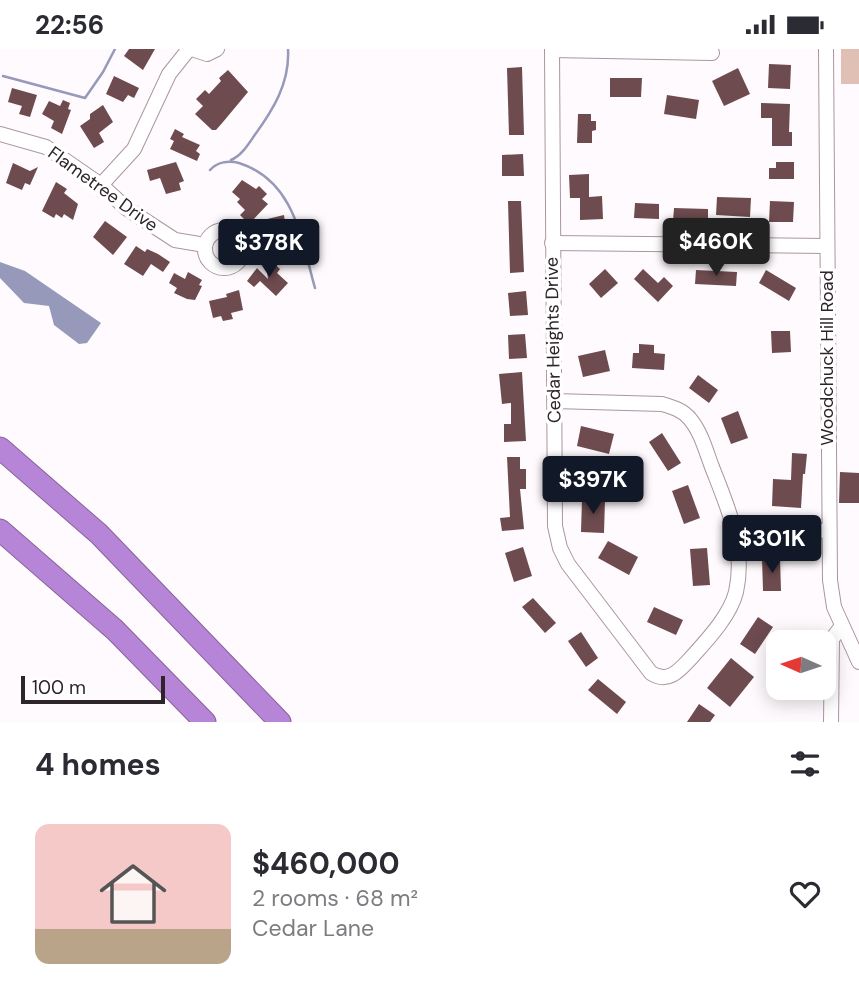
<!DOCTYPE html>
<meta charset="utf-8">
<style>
body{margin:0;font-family:"DM Sans",sans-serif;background:#f2f2f3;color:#2b2b33;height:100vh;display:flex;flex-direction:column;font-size:26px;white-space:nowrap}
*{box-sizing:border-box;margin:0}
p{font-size:23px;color:#7c7c81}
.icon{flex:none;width:38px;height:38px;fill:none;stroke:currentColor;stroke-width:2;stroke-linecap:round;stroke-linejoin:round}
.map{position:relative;height:673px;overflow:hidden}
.panel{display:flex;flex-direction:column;background:#fff;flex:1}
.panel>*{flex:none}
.needle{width:46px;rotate:273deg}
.fabs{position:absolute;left:766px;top:581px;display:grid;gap:14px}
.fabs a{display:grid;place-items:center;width:70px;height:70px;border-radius:14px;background:#fff;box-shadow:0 4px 18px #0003;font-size:35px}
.scale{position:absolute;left:21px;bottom:18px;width:144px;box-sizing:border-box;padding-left:7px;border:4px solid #2e252a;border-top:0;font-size:19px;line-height:24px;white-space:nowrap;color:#2e252a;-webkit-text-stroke:5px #fff;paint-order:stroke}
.price{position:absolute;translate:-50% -60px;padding:0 16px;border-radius:7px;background:#111827;color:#fff;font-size:23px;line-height:46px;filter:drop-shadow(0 2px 4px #0008)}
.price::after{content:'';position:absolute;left:50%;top:42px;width:21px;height:16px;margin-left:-10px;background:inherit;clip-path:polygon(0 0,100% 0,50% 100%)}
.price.selected{background:#222;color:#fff}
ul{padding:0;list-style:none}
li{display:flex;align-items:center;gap:21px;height:175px;padding:0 35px}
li+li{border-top:2px solid #e1e1e2}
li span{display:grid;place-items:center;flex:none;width:196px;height:140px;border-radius:14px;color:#555}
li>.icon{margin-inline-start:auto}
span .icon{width:84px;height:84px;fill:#fffc;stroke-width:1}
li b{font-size:30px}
h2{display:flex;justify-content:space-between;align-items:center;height:84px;padding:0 35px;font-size:30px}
.status{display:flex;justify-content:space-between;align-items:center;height:49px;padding:0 35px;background:#fff;direction:ltr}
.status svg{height:19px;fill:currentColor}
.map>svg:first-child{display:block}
.green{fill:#e0c0b4}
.water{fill:#9699b9}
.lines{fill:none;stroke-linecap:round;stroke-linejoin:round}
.stream{stroke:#9699b9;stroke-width:2.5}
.building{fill:#6d4b4f}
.minor-casing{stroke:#ab95a2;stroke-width:16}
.highway-casing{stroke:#86639b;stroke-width:23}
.minor{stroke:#fff;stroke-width:14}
.highway{stroke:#b685d8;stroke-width:21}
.labels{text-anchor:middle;stroke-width:7;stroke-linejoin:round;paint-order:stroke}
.street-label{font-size:18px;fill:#2e252a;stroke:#fff}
</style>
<div class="status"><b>22:56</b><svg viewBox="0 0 49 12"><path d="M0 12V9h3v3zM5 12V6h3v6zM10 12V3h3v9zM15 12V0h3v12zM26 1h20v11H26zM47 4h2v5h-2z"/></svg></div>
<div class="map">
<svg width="859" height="673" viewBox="0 0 859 673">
<rect width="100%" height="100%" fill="#fffafd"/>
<!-- green -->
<rect class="green" x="841" y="0" width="18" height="35"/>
<!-- water -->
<polygon class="water" points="0,213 25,222 101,274 87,294 79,295 54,276 49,257 24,254 0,229"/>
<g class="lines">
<!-- stream -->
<g class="stream">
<polyline points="3,27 85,49 103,23 115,0"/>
<path d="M231,111C241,107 248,96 254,87C273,61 290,34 288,0"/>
<path d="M210,121C217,113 229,111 239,114C295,132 301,190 315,239"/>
</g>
</g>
<!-- building -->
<g class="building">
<polygon points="129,0 155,0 143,21 124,7"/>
<polygon points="769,15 791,16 790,40 768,39"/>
<polygon points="522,18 524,86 509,86 507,19"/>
<polygon points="738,19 750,45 724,57 712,32"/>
<polygon points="228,21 248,43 223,73 216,81 212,81 195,65 203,57 196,50 205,41 209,45 221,32 219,29"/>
<polygon points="114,27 139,39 134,49 128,46 123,53 106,45"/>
<polygon points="610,29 642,29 641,48 610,48"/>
<polygon points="12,39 37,46 30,68 19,65 22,57 8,53"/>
<polygon points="667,46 699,51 696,70 664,65"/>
<polygon points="63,51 70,54 68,60 71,61 62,85 51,79 54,72 42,65 49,52 60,57"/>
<polygon points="761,54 790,55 789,83 792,83 792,97 772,97 772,69 761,69"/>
<polygon points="103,56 113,73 99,84 104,93 94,99 80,77 90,70 90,65"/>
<polygon points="578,65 591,65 591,72 596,72 596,81 592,82 592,94 577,94"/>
<polygon points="175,80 184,85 182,88 200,96 196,102 200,105 197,112 170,100 174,92 170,90"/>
<polygon points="523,105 524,127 502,127 502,106"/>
<polygon points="176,113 184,132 179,134 181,141 166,145 160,129 150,132 147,121"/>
<polygon points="776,113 794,113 794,130 769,130 769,119 776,119"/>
<polygon points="13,114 30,122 38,118 30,136 25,134 22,141 6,134"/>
<polygon points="589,125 589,148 602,147 603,170 580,171 580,149 570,149 569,126"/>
<polygon points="242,131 256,140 259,137 267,145 262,150 268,155 249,175 240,166 245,161 237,153 240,150 232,143"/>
<polygon points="56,133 67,140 64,144 78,155 73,171 64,165 62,169 56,165 54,169 42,162"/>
<polygon points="717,148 751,149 750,168 716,166"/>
<polygon points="508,152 521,152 524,223 510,224"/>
<polygon points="770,152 794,153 793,173 769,173"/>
<polygon points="635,154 659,155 659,170 634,169"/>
<polygon points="674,159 708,160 708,173 673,172"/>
<polygon points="284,166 285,173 291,172 295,189 273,193 273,200 262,201 259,186 266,185 263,171"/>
<polygon points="105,172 127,188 113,206 93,188"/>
<polygon points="136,197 145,203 147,200 158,205 170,213 163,223 151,215 143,227 124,215"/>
<polygon points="271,212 280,220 277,224 288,234 276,247 260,232 254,238 247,232 257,219 268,230 266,217"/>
<polygon points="605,220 618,234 601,249 589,235"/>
<polygon points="643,220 658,234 664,228 673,237 658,253 634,230"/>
<polygon points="696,221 737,223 736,237 695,235"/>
<polygon points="766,221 796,239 789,252 759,234"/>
<polygon points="188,223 202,231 199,236 202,237 195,251 187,250 174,244 177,239 169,234 174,224 185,230"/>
<polygon points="239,241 243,261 231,264 233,270 223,272 221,267 213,269 209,252 227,248 226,245"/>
<polygon points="526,242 528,266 510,267 508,244"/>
<polygon points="771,282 790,282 791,303 772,304"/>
<polygon points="525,285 527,309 509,310 508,286"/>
<polygon points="639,295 654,296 654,304 665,305 664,321 632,319 633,304 639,304"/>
<polygon points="605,301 610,322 583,328 578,307"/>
<polygon points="522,323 526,392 504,393 504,375 511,375 511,354 502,355 499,325"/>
<polygon points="698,326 718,341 709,354 689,339"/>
<polygon points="738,362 748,389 731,395 721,369"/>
<polygon points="581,377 614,385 609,405 577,397"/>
<polygon points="662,384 681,414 668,422 649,393"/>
<polygon points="792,404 807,405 805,425 803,425 801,459 772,457 773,430 791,431"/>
<polygon points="507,408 520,408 520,420 526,420 526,440 520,440 524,480 502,482 500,469 510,468"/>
<polygon points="840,423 859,424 859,454 839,454"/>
<polygon points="688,436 700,469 684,475 672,442"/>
<polygon points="582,450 605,450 604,484 581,483"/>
<polygon points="608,492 638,508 629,526 598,509"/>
<polygon points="523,498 532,527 514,533 505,504"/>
<polygon points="707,499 710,536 693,537 690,500"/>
<polygon points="780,509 781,542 763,542 762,510"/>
<polygon points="533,549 556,574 545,584 522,558"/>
<polygon points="654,558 683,571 676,586 647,573"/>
<polygon points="758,568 773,578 755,605 740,595"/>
<polygon points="581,583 598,609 586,618 568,592"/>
<polygon points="731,609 754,628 730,658 707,639"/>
<polygon points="598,630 626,653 617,665 588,641"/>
<polygon points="699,655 715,666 710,673 687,673"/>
</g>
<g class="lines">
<!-- minor casing -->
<g class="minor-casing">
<g id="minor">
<polyline points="192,0 207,5 217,0"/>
<path d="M552,0L555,477L560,499L568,515L651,624C668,635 679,622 691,609C707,591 730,567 736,543C746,498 728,459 712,418C706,402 701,383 690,370C683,361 672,358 662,355L554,352"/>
<polyline points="826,0 830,531 834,558 859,613"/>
<polyline points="552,1 712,4"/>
<polyline points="0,85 46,98 101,136 126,159 175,191 205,196"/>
<polyline points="101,136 134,100 169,25 189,0"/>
<circle cx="224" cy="200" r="19"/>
<polyline points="552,194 827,197"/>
<polyline points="735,479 828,482"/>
<polyline points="831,673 832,590 841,578"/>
</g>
</g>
<!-- highway casing -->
<g class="highway-casing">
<g id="highway">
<polyline points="0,399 99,485 280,673"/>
<polyline points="0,481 115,581 205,673"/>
</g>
</g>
<!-- minor -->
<use href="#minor" class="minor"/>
<!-- highway -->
<use href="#highway" class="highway"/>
</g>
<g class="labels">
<!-- street labels -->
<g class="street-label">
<text transform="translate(103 140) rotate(36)" y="6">Flametree Drive</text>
<text transform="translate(553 291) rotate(-91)" y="6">Cedar Heights Drive</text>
<text transform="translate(827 309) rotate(-90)" y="6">Woodchuck Hill Road</text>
</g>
</g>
</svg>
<div class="fabs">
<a><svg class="needle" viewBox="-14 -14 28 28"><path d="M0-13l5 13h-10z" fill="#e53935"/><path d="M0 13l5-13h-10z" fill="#7c7c81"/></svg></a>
</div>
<div class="scale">100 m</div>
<b class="price selected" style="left:716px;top:229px">$460K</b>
<b class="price" style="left:269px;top:230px">$378K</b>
<b class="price" style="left:593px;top:467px">$397K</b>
<b class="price" style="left:772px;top:526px">$301K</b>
</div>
<section class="panel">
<h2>4 homes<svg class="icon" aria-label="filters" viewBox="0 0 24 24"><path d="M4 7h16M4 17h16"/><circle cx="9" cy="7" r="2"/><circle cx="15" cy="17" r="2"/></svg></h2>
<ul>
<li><span style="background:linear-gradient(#f6c9c9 75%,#b9a48a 0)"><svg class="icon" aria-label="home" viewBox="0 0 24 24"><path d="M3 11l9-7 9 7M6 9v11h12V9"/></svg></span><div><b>$460,000</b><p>2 rooms · 68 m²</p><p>Cedar Lane</p></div><svg class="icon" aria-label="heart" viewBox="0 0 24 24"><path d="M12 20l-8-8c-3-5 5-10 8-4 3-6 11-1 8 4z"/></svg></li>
</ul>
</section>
